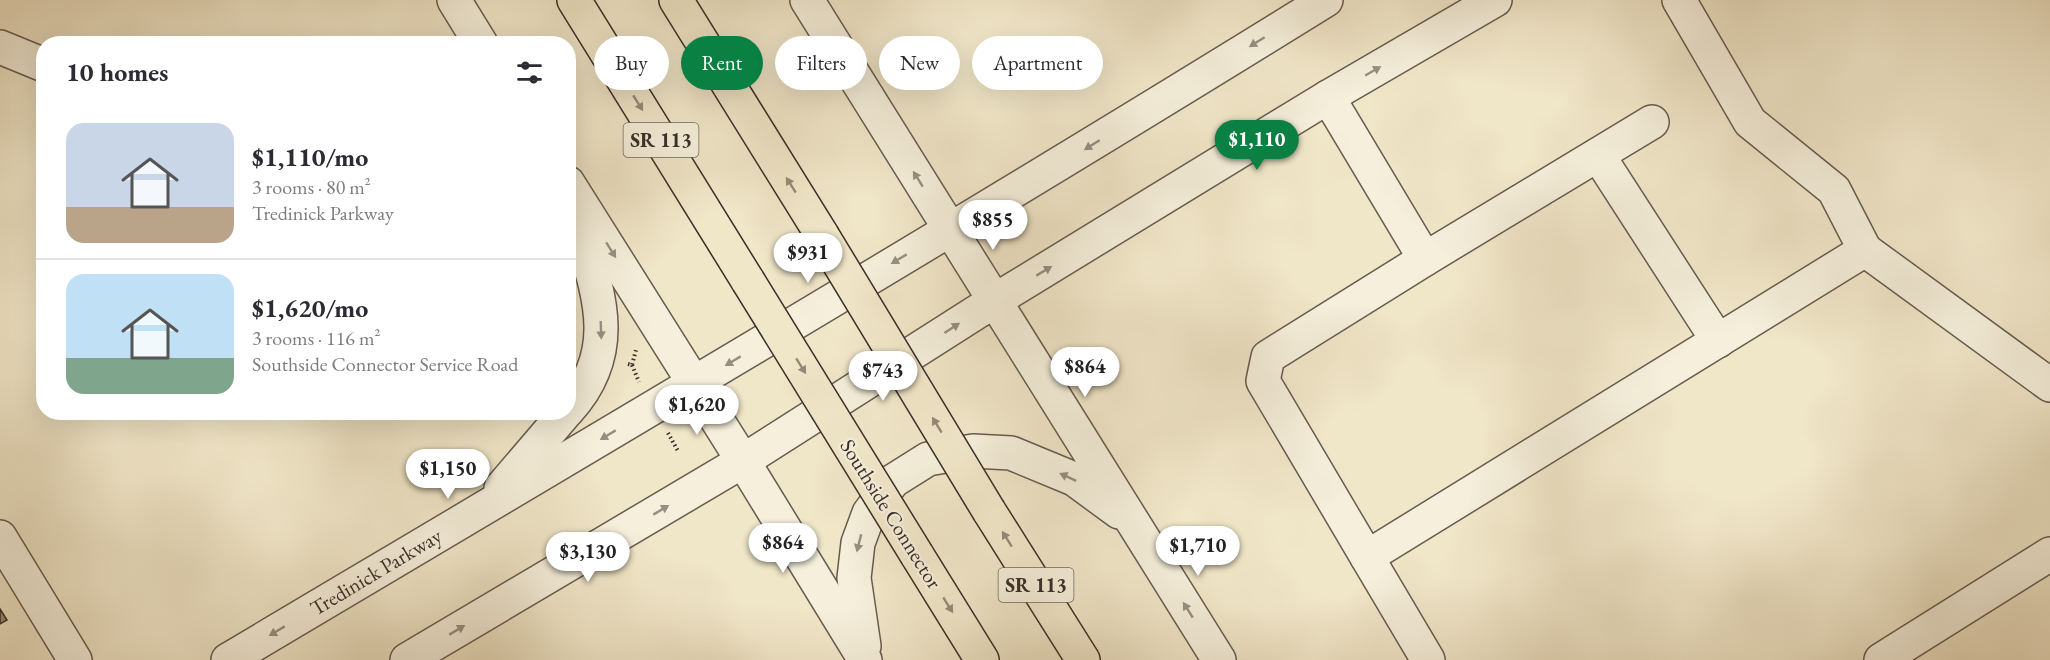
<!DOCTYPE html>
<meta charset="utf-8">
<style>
body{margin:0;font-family:"EB Garamond",serif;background:#f2f2f3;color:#2b2b33;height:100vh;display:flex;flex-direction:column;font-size:22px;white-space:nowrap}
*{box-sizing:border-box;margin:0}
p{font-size:20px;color:#7c7c81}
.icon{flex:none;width:33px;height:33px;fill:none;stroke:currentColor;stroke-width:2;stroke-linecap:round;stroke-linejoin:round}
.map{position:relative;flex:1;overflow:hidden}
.details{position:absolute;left:36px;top:36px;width:540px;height:384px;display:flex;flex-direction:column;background:#fff;border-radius:24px;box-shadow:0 6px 24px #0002}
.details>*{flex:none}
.guide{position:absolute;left:594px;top:36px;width:570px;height:54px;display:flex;gap:12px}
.price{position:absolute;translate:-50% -51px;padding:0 14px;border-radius:21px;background:#fff;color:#222;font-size:20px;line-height:39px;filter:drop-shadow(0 2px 3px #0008)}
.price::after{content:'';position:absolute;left:50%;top:36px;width:18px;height:14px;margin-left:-9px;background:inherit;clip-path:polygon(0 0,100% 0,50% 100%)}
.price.active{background:#0b8043;color:#fff}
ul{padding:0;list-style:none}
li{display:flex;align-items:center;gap:18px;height:150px;padding:0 30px}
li+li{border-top:2px solid #e1e1e2}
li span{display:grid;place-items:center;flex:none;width:168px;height:120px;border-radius:18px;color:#555}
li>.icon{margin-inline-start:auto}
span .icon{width:72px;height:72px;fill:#fffc;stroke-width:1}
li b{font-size:26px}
h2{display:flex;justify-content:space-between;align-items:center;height:72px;padding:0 30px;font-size:26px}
.pill{padding:0 21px;border-radius:27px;background:#fff;box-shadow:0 6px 24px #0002;font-size:21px;line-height:54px}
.pill.active{background:#0b8043;color:#fff}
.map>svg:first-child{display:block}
.building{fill:#988d7b;stroke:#392d28;stroke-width:1.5}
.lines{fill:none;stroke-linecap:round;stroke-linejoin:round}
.minor-casing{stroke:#675b50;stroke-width:36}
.highway-casing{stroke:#392d28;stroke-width:36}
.path{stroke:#392d28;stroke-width:4;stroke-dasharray:1.5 3;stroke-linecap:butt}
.minor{stroke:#f5efdb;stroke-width:33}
.highway{stroke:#f0e6c8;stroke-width:33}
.highway-bridge-casing{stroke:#392d28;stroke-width:36;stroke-linecap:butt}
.highway-bridge{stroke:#f0e6c8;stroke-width:33}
.oneway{fill:#978e82}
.oneway2{fill:#948a78}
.labels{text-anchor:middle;stroke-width:4.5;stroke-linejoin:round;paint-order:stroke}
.shield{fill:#f5efdb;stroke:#71675e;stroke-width:1.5}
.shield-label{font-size:20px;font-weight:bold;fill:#392d28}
.street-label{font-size:21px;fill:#392d28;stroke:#f5efdb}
</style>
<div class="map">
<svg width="2050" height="660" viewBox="0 0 2050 660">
<rect width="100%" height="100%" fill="#f0e6c8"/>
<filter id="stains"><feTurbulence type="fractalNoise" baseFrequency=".00333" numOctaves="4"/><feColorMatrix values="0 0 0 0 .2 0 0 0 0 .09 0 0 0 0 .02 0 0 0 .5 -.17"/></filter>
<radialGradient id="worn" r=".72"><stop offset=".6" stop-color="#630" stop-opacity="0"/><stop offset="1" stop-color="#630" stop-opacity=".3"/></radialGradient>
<!-- building -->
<polygon class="building" points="0,609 7,620 0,624"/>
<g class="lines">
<!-- minor casing -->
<g class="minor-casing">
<g id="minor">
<polyline points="454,0 481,44"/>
<polyline points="807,0 1219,660"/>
<polyline points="1679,0 1750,122 1834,190 1865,250"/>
<polyline points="0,47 44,65"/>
<polyline points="1328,97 1425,259"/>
<polyline points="1652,122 1425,259 1268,357 1263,381 1367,557 1865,250 2050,385"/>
<polyline points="1598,155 1718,341"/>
<polyline points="568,183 743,461 865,660"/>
<path d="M568,410C626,346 594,283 574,211"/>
<polyline points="501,488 566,412"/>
<polyline points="0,537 75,660"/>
<polyline points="1367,557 1428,660"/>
<polyline points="864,646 854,578 858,543 869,513 893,481 928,459 973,451 1011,453 1074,479 1119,512"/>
<path d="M228,660C595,442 963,225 1326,0"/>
<polyline points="407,660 743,461 994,301 1328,97 1495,0"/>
<polyline points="1881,660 2050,554"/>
</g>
</g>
<!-- highway casing -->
<g class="highway-casing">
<g id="highway">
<polyline points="574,0 748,281"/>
<polyline points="676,0 822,235"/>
<polyline points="989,511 1083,660"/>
<polyline points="917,555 982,660"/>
</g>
</g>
<!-- path -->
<g class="path">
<polyline points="628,364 632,365 636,350"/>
<polyline points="632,365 639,382"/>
<polyline points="668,433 678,451"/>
</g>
<!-- minor -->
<use href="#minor" class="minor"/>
<!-- highway -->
<use href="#highway" class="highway"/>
<!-- highway-bridge casing -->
<g class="highway-bridge-casing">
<g id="highway-bridge">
<polyline points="822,235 989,511"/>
<polyline points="748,281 917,555"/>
</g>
</g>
<!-- highway-bridge -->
<use href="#highway-bridge" class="highway-bridge"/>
</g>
<!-- one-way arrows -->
<defs><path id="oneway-solid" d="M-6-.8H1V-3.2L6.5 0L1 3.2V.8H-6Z" transform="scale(1.5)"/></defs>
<g class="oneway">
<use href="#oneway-solid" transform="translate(1257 42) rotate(148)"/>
<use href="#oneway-solid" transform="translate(1373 71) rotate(-30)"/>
<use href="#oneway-solid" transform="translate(1092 145) rotate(148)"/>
<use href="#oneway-solid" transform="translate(918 179) rotate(-122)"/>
<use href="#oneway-solid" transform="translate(611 250) rotate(58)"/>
<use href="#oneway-solid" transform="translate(899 259) rotate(149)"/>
<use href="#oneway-solid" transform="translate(1044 271) rotate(-31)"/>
<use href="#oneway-solid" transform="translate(952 328) rotate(-33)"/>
<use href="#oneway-solid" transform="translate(601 330) rotate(88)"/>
<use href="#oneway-solid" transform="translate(733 361) rotate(149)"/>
<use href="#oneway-solid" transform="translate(608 435) rotate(149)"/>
<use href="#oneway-solid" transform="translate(1068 477) rotate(-155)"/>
<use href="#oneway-solid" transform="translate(661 510) rotate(-31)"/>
<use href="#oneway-solid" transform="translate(859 543) rotate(104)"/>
<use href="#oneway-solid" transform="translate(1188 610) rotate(-122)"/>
<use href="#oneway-solid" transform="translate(457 630) rotate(-31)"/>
<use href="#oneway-solid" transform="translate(277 631) rotate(149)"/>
</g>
<g class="oneway2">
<use href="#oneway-solid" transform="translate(638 103) rotate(58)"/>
<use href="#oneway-solid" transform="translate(791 185) rotate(-122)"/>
<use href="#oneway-solid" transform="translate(801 366) rotate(58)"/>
<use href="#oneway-solid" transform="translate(937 425) rotate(-121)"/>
<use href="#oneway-solid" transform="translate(1007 539) rotate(-122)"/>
<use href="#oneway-solid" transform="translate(948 605) rotate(58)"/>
</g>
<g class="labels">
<!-- shield labels -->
<g class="shield">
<rect x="623.5" y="123" width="75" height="34" rx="4.5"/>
<rect x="998.5" y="568" width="75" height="34" rx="4.5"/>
</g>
<g class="shield-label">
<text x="661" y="147">SR 113</text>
<text x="1036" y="592">SR 113</text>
</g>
<!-- street labels -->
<g class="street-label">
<text transform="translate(891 514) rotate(58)" y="7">Southside Connector</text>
<text transform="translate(376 572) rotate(-31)" y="7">Tredinick Parkway</text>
</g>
</g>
<rect width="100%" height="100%" filter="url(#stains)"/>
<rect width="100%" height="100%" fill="url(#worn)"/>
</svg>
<b class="price active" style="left:1257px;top:171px">$1,110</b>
<b class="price" style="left:993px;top:251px">$855</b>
<b class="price" style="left:808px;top:284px">$931</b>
<b class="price" style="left:1085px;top:398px">$864</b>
<b class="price" style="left:883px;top:402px">$743</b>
<b class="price" style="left:697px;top:436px">$1,620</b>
<b class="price" style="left:448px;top:500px">$1,150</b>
<b class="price" style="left:783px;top:574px">$864</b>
<b class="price" style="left:1198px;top:577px">$1,710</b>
<b class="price" style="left:588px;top:583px">$3,130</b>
<div class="guide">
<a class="pill">Buy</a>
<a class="pill active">Rent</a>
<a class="pill">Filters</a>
<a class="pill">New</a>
<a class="pill">Apartment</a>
</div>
<section class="details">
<h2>10 homes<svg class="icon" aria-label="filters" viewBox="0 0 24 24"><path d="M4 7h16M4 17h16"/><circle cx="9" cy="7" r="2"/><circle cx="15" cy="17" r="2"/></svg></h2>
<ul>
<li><span style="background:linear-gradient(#c9d6e8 70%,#b9a48a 0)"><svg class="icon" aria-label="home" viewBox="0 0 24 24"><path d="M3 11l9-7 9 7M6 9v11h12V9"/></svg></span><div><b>$1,110/mo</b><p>3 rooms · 80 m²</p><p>Tredinick Parkway</p></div></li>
<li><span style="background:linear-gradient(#bfe0f5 70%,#7fa58c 0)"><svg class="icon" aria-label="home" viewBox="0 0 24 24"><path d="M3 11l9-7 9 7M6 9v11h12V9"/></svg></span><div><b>$1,620/mo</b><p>3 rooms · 116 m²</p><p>Southside Connector Service Road</p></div></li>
</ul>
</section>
</div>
